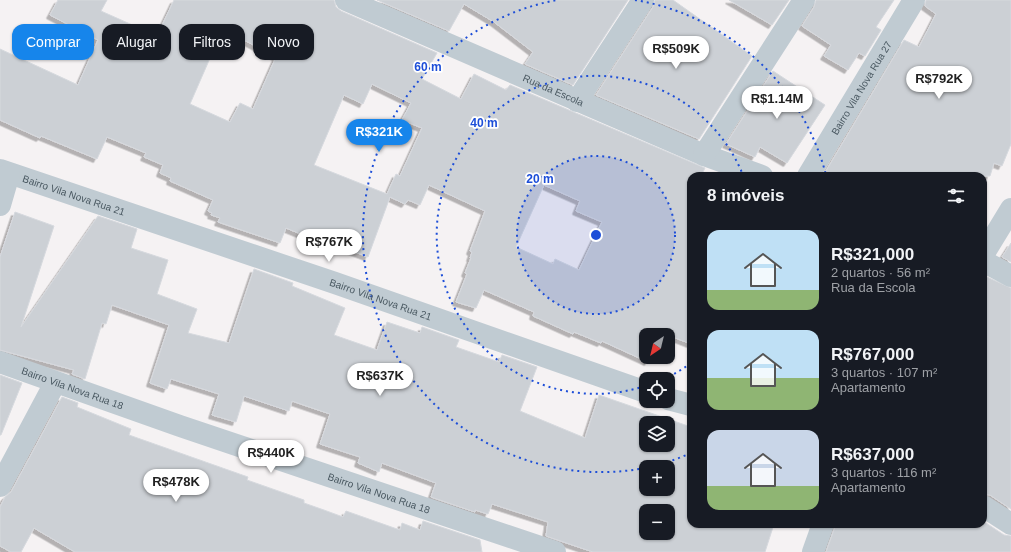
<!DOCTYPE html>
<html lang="pt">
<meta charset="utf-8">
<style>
body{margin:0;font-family:Arial,sans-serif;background:#20242c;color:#f1f3f6;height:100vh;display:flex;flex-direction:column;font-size:15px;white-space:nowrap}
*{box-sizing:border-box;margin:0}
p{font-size:13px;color:#9ea1a6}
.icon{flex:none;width:22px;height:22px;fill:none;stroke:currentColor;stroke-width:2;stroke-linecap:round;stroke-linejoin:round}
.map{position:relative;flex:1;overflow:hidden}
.panel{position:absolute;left:687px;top:172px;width:300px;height:356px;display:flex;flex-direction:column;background:#171b24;border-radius:12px;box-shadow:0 1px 3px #0004}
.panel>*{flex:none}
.guide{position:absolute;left:12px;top:24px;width:380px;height:36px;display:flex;gap:8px}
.needle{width:26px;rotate:215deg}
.tools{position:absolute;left:639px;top:328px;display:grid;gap:8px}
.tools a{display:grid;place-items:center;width:36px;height:36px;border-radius:8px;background:#171b24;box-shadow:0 1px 3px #0004;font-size:20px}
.price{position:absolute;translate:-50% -34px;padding:0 9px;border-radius:14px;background:#fff;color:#222;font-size:13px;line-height:26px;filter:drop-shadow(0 1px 2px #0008)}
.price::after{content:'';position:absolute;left:50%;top:24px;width:12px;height:9px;margin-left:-6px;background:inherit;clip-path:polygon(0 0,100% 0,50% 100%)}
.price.on{background:#1685eb;color:#fff}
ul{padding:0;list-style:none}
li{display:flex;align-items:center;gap:12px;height:100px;padding:0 20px}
li span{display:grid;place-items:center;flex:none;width:112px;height:80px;border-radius:12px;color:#555}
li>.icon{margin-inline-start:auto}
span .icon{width:48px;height:48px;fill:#fffc;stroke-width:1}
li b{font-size:17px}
h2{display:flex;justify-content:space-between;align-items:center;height:48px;padding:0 20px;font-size:17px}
.pill{padding:0 14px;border-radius:12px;background:#171b24;box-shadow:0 1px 3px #0004;font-size:14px;line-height:36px}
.pill.on{background:#1685eb;color:#fff}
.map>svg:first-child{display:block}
.building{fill:#ccd0d5;stroke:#d6d9de;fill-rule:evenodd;filter:url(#shadow)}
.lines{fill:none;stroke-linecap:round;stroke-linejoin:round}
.minor{stroke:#c0cbd2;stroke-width:22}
.ring{fill:none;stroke:#1d4ed8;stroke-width:2;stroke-dasharray:2 4}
.labels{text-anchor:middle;stroke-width:3.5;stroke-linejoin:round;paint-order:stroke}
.street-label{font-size:10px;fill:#495861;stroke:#fff}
.centre{fill:#1d4ed8;stroke:#fff;stroke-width:2}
.ring-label{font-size:12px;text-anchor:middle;font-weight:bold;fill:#1d4ed8;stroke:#fff;stroke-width:3.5;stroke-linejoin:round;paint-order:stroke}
</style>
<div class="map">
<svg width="1011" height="552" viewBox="0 0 1011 552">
<defs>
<filter id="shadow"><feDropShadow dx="-3.5" dy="3.5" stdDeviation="0" flood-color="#0004"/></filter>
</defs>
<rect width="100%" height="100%" fill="#f5f2f3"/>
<!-- building -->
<g class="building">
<path d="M58,0H107L101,11L157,36L174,0H334L336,7L341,11L437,53L422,79L461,99L474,74L506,90L510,85L705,168L701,176H691V344L660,332L659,335H646V357H650L648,362L602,341L601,343L574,332L573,334L533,316L534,312L484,290L476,308L456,302L467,274L465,273L471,258H470L472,252L470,251L485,211L429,185L420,205L408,200L405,204L390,197L368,257L326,241L325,244L286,228L280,243L218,222L220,218L211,215L212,213L208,211L213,200L170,181L171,178L160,173L163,165L144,157L146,153L107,137L97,159L41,136L40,138L0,120V49L78,85L98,40L50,15ZM227,31L276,57L253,109L240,103L230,122L190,104L221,33L225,35ZM372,84L411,103L402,120L422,128L400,176L396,174L387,194L314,165L344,95L363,104ZM544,185L580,201L576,211L602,222L579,270L555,259L553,264L516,247Z"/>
<polygon points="377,0 628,0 573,85 525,64 533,52 494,22 464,4 449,31"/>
<polygon points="655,0 673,0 752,56 699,139 596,95 653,7"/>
<polygon points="729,0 789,0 772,25"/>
<polygon points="816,0 894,0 876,27 881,30 865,56 859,53 848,70 824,56 831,45 802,26 814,7"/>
<polygon points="926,0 1011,0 1011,144 1002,166 994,163 990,176 823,176 904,40 919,47 936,14 925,6"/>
<polygon points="773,71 825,105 787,163 760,147 755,157 726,144"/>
<path d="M15,212L54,226L21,327L98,216L137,229L131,248L168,260L157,294L197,309L188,333L229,343L254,269L293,283L292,286L345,308L334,335L377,350L387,322L420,333L422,327L459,340L456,347L499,362L502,355L537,367L520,411L585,438L599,395L691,427V524H774L765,552H593L546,536L548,522L492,504L488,514L475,510V512L431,497L436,483L382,463L379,472L358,463L360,457L320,444L330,414L292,401L289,411L244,396L236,422L212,415L219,394L171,379L167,389L150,383L169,325L112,305L106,324L102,323L85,379L72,374L74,370L0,350V257ZM646,423H668V445H646ZM646,467H668V489H646ZM646,511H668V533H646Z"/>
<polygon points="1011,243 1011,262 1002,257"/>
<polygon points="987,277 1011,288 1011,509 990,495 983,494 983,283"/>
<polygon points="0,375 22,383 1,435 0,435"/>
<polygon points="62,397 78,403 77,407 131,429 129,435 248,477 247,480 304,500 304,503 324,510 343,517 346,511 400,530 402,523 420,530 423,521 480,540 482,552 75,552 34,528 21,552 11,552 0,546 0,507 5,497 11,492"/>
<polygon points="983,521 1004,535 1011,536 1011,552 826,552 836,524 983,524"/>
</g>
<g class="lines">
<!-- minor -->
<g class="minor">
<path id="s1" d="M346,0L704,155L762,176"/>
<polyline points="577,101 643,0"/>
<polyline points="704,155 804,0"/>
<path id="s2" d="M0,170L335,283L646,392"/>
<path id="s3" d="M808,176L914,0"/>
<polyline points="0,205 9,174"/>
<polyline points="983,255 1011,209"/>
<polyline points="983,261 1011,276"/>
<path id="s4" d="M0,362L180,426L555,552"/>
<polyline points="668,399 691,405"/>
<polyline points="0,486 55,383"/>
<polyline points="983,506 1011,524"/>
<polyline points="813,552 823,524"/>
</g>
</g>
<!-- distance rings -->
<circle cx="596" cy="235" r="79" fill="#1d4ed8" fill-opacity=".12"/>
<g class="ring">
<circle cx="596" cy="235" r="79"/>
<path d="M691 363A159 159 0 0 1 664 379M645 386A159 159 0 1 1 743 175"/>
<path d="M691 453A238 238 0 0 1 650 467M645 468A238 238 0 1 1 557 0M635 0A238 238 0 0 1 826 175"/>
</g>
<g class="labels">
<!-- street labels -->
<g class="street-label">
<text dy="4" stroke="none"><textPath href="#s3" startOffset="103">Bairro Vila Nova Rua 27</textPath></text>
<text dy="4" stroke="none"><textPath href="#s1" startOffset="226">Rua da Escola</textPath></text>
<text dy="4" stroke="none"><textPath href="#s2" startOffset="78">Bairro Vila Nova Rua 21</textPath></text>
<text dy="4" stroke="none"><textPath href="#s2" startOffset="402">Bairro Vila Nova Rua 21</textPath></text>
<text dy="4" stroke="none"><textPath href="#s4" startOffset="77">Bairro Vila Nova Rua 18</textPath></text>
<text dy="4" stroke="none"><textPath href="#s4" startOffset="401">Bairro Vila Nova Rua 18</textPath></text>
</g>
</g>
<circle cx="596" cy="235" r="6" class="centre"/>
<g class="ring-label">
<text x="428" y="71">60 m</text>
<text x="484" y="127">40 m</text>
<text x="540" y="183">20 m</text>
</g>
</svg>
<div class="tools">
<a><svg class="needle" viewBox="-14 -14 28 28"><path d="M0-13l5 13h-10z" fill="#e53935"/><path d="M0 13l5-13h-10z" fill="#9ea1a6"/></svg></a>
<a><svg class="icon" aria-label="locate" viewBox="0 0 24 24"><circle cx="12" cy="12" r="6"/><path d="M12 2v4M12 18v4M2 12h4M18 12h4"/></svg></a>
<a><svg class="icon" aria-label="layers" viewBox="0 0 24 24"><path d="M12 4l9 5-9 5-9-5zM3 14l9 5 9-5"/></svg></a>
<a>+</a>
<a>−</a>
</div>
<b class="price" style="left:676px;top:70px">R$509K</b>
<b class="price" style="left:939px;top:100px">R$792K</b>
<b class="price" style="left:777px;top:120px">R$1.14M</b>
<b class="price on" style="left:379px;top:153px">R$321K</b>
<b class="price" style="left:329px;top:263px">R$767K</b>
<b class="price" style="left:380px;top:397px">R$637K</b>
<b class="price" style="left:271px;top:474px">R$440K</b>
<b class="price" style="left:176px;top:503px">R$478K</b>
<div class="guide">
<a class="pill on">Comprar</a>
<a class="pill">Alugar</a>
<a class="pill">Filtros</a>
<a class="pill">Novo</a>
</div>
<section class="panel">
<h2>8 imóveis<svg class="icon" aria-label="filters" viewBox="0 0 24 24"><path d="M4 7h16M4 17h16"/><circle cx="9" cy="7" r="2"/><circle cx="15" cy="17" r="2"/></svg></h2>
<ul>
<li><span style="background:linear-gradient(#bfe0f5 75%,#8fb573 0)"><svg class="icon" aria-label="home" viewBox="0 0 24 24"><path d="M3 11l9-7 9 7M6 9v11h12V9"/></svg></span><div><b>R$321,000</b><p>2 quartos · 56 m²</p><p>Rua da Escola</p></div></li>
<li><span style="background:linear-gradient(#bfe0f5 60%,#8fb573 0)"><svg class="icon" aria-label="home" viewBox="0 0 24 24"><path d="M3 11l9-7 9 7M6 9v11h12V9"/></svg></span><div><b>R$767,000</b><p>3 quartos · 107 m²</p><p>Apartamento</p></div></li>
<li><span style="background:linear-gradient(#c9d6e8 70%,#8fb573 0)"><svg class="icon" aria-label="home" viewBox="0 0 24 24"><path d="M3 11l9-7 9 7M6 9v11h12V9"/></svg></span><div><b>R$637,000</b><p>3 quartos · 116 m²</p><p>Apartamento</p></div></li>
</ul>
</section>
</div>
